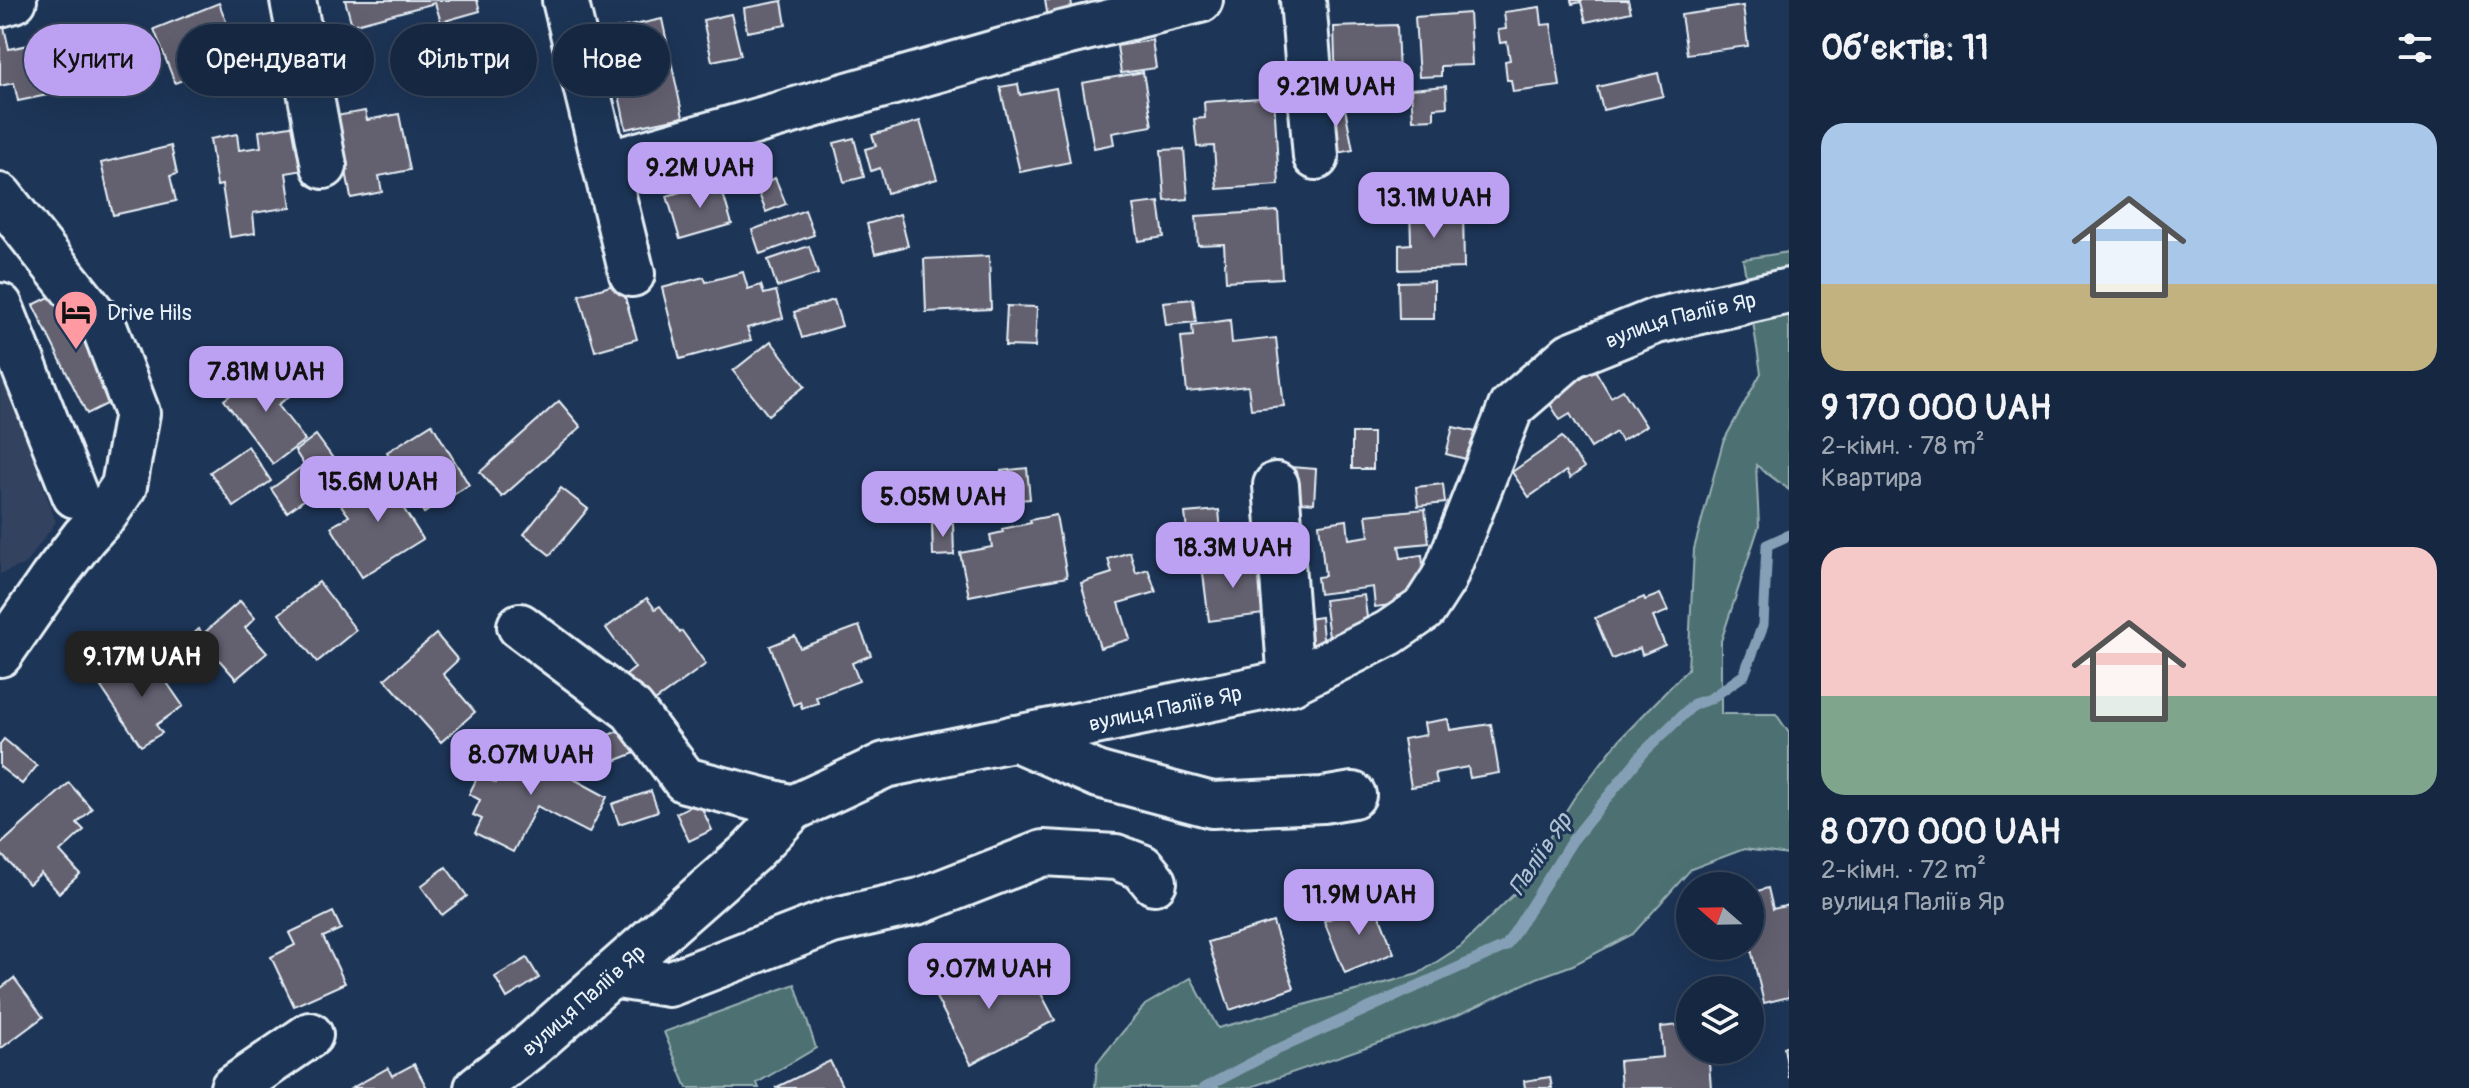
<!DOCTYPE html>
<html lang="uk">
<meta charset="utf-8">
<style>
body{margin:0;font-family:Pangolin,sans-serif;background:#23344c;color:#f1f3f6;height:100vh;display:flex;flex-direction:column;font-size:30px;white-space:nowrap}
*{box-sizing:border-box;margin:0}
p{font-size:26px;color:#9ea6b1}
.icon{flex:none;width:44px;height:44px;fill:none;stroke:currentColor;stroke-width:2;stroke-linecap:round;stroke-linejoin:round}
.map{position:relative;flex:1;overflow:hidden}
.sheet{display:flex;flex-direction:column;background:#162841;width:680px}
.sheet>*{flex:none}
.hud{position:absolute;left:24px;top:24px;width:760px;height:72px;display:flex;gap:16px}
.needle{width:52px;rotate:290deg}
.fabs{position:absolute;left:1676px;top:872px;display:grid;gap:16px}
.fabs a{display:grid;place-items:center;width:88px;height:88px;border-radius:50%;background:#162841;box-shadow:0 8px 32px #0002,0 0 0 2px #35445a;font-size:40px}
.price{position:absolute;translate:-50% -68px;padding:0 18px;border-radius:16px;background:#bca0f2;color:#111;font-size:26px;line-height:52px;filter:drop-shadow(0 2px 4px #0008)}
.price::after{content:'';position:absolute;left:50%;top:48px;width:24px;height:18px;margin-left:-12px;background:inherit;clip-path:polygon(0 0,100% 0,50% 100%)}
.price.current{background:#222;color:#fff}
ul{padding:0;list-style:none}
li{display:grid;align-content:center;gap:16px;height:424px;padding:0 32px}
li span{display:grid;place-items:center;height:248px;border-radius:24px;color:#555}
li>.icon{margin-inline-start:auto}
span .icon{width:144px;height:144px;fill:#fffc;stroke-width:1}
li b{font-size:34px}
h2{display:flex;justify-content:space-between;align-items:center;height:96px;padding:0 32px;font-size:34px}
.chip{padding:0 28px;border-radius:36px;background:#162841;box-shadow:0 8px 32px #0002,0 0 0 2px #35445a;font-size:28px;line-height:72px}
.chip.current{background:#bca0f2;color:#111}
main{display:flex;flex:1;min-height:0}
.map>svg:first-child{display:block}
.built{fill:#32425e}
.green{fill:#4d7172;stroke:#9ab1b5;stroke-width:2}
.lines{fill:none;stroke-linecap:round;stroke-linejoin:round}
.stream{stroke:#85a0b6;stroke-width:11}
.building{fill:#646070;stroke:#e8f1f8;stroke-width:2}
.minor-casing{stroke:#e8f1f8;stroke-width:50}
.minor{stroke:#1d3557;stroke-width:44}
.labels{text-anchor:middle;stroke-width:6;stroke-linejoin:round;paint-order:stroke}
.poi-label{font-size:22px;fill:#e8f1f8;stroke:#1d3557;text-anchor:start}
.street-label{font-size:22px;fill:#e8f1f8;stroke:#1d3557}
.water-label{font-size:24px;font-style:italic;fill:#aec2d2;stroke:#1d3557}
</style>
<main>
<div class="map">
<svg width="1789" height="1088" viewBox="0 0 1789 1088">
<rect width="100%" height="100%" fill="#1d3557"/>
<filter id="ink" filterUnits="userSpaceOnUse"><feTurbulence type="fractalNoise" baseFrequency=".0125" numOctaves="2"/><feDisplacementMap in="SourceGraphic" scale="16" xChannelSelector="R" yChannelSelector="G"/><feConvolveMatrix kernelMatrix="1 2 1 2 8 2 1 2 1" color-interpolation-filters="sRGB"/></filter>
<g filter="url(#ink)">
<!-- built -->
<polygon class="built" points="0,366 56,522 25,564 0,574"/>
<!-- green -->
<g class="green">
<polygon points="1789,252 1789,490 1756,465 1759,526 1721,641 1721,714 1776,714 1789,733 1789,855 1744,849 1691,869 1633,934 1573,965 1537,978 1458,1015 1248,1088 1095,1088 1097,1063 1145,1005 1191,978 1218,1028 1418,974 1461,946 1514,894 1574,798 1620,739 1688,669 1694,549 1723,442 1761,373 1743,259"/>
<polygon points="795,984 816,1048 757,1083 759,1088 687,1088 664,1032"/>
</g>
<g class="lines">
<!-- stream -->
<polyline class="stream" points="1204,1088 1274,1051 1506,946 1572,841 1644,752 1694,704 1710,699 1744,675 1763,625 1767,545 1789,535"/>
</g>
<!-- building -->
<g class="building">
<polygon points="345,0 477,0 480,11 441,22 435,3 352,25"/>
<polygon points="1045,0 1071,0 1074,19 1049,24"/>
<polygon points="1571,0 1628,0 1631,12 1586,22 1581,2 1572,4"/>
<polygon points="782,1 786,25 747,32 744,8"/>
<polygon points="219,3 239,55 217,64 221,75 196,86 193,76 175,83 154,29"/>
<polygon points="1743,6 1748,46 1687,54 1681,15"/>
<polygon points="1540,7 1542,25 1551,24 1560,86 1513,92 1511,80 1507,80 1505,61 1510,60 1507,42 1500,43 1498,30 1506,29 1504,12"/>
<polygon points="1469,13 1472,65 1441,66 1441,76 1419,77 1415,17"/>
<polygon points="731,14 741,55 712,61 703,20"/>
<polygon points="662,19 683,117 626,129 606,31"/>
<polygon points="1397,25 1399,77 1364,78 1364,90 1336,91 1334,27"/>
<polygon points="4,27 9,49 53,40 56,52 75,48 82,88 18,101 14,83 0,86 0,28"/>
<polygon points="1152,40 1156,68 1121,73 1117,46"/>
<polygon points="1143,72 1152,126 1112,133 1114,144 1094,148 1082,83"/>
<polygon points="1658,73 1663,96 1603,110 1597,87"/>
<polygon points="1018,84 1020,95 1056,88 1070,162 1020,172 1000,87"/>
<polygon points="1446,86 1447,107 1434,108 1434,119 1413,120 1411,89"/>
<polygon points="1274,97 1279,185 1217,189 1214,146 1197,147 1194,119 1205,118 1204,102"/>
<polygon points="1344,103 1353,150 1327,155 1318,108"/>
<polygon points="365,111 367,120 399,114 410,170 379,176 382,192 351,198 336,116"/>
<polygon points="920,121 937,179 887,193 880,168 871,171 865,149 876,146 872,135"/>
<polygon points="303,124 310,169 286,173 291,207 253,213 255,233 230,237 222,185 217,186 210,139 237,134 239,150 261,147 259,131"/>
<polygon points="854,138 864,177 844,182 834,143"/>
<polygon points="171,146 177,174 170,176 176,201 113,215 101,163"/>
<polygon points="1184,149 1188,199 1165,201 1161,150"/>
<polygon points="775,178 786,204 766,212 756,186"/>
<polygon points="719,180 732,224 680,239 667,196"/>
<polygon points="1159,202 1164,237 1139,241 1133,205"/>
<polygon points="1463,207 1464,268 1399,270 1399,245 1411,244 1410,208"/>
<polygon points="805,210 814,235 760,254 752,230"/>
<polygon points="1278,211 1282,278 1226,281 1224,244 1198,245 1196,216"/>
<polygon points="900,214 908,246 875,254 867,224"/>
<polygon points="809,246 818,274 777,287 768,260"/>
<polygon points="989,256 991,309 926,312 924,259"/>
<polygon points="743,272 748,289 761,285 764,294 776,291 783,318 747,328 751,340 680,359 662,288 704,277 706,282"/>
<polygon points="1434,281 1434,319 1399,319 1398,282"/>
<polygon points="621,283 637,339 595,351 579,295"/>
<polygon points="66,289 119,398 87,414 33,305"/>
<polygon points="1193,299 1196,322 1166,325 1163,302"/>
<polygon points="834,300 842,326 802,338 794,312"/>
<polygon points="1007,306 1037,307 1035,347 1005,346"/>
<polygon points="1230,320 1232,343 1276,338 1284,406 1251,409 1248,386 1187,392 1181,337 1193,336 1192,325"/>
<polygon points="771,341 805,386 768,415 733,371"/>
<polygon points="270,364 292,394 278,405 305,440 273,464 224,400"/>
<polygon points="1595,370 1611,397 1623,390 1646,426 1621,441 1616,432 1591,448 1570,414 1560,420 1547,399 1581,372 1584,376"/>
<polygon points="559,401 581,427 502,497 480,472"/>
<polygon points="432,424 469,485 424,513 387,452"/>
<polygon points="1453,427 1485,434 1478,462 1446,454"/>
<rect x="1352" y="433" width="21" height="36"/>
<polygon points="316,435 343,472 287,512 271,489 304,465 295,451"/>
<polygon points="1562,437 1584,468 1570,478 1566,471 1529,497 1512,472"/>
<polygon points="248,446 271,481 234,507 210,472"/>
<polygon points="1290,467 1316,469 1314,503 1287,501"/>
<polygon points="1027,468 1030,499 1003,501 1001,471"/>
<polygon points="398,470 415,498 402,506 423,539 362,577 331,527 349,516 341,505"/>
<polygon points="1443,484 1445,503 1418,506 1416,487"/>
<polygon points="561,488 588,509 550,555 524,534"/>
<polygon points="1425,509 1429,543 1399,546 1401,558 1422,555 1426,594 1398,597 1399,604 1375,607 1373,587 1319,594 1317,577 1325,576 1319,524 1347,520 1349,539 1369,536 1366,515"/>
<polygon points="1219,510 1223,555 1190,559 1185,513"/>
<polygon points="1056,515 1067,577 969,596 960,553 992,547 990,535 1003,532 1002,529 1031,523 1030,520"/>
<polygon points="932,523 953,523 954,555 933,556"/>
<polygon points="1130,552 1136,573 1148,569 1156,592 1119,603 1130,639 1100,648 1081,583 1112,573 1108,559"/>
<polygon points="1257,559 1264,614 1209,621 1202,566"/>
<polygon points="319,582 356,630 317,662 279,614"/>
<polygon points="1660,594 1668,611 1653,617 1665,645 1642,655 1640,648 1612,659 1595,618 1644,597 1645,600"/>
<polygon points="1364,595 1369,632 1329,637 1324,600"/>
<polygon points="647,598 655,609 660,606 680,633 682,631 706,664 648,706 625,676 635,668 606,628"/>
<polygon points="240,601 255,618 245,628 267,653 236,679 214,654 199,668 180,646 199,629 203,634"/>
<polygon points="1321,617 1324,649 1303,651 1300,620"/>
<polygon points="859,626 871,655 852,663 859,681 816,697 818,703 802,708 800,702 793,705 770,646 795,636 800,648"/>
<polygon points="436,634 458,660 443,674 475,712 441,742 385,679"/>
<polygon points="148,655 183,706 156,725 162,733 141,746 101,687"/>
<polygon points="1448,719 1450,730 1491,724 1499,773 1470,778 1468,767 1435,773 1437,783 1411,787 1403,739 1426,735 1424,723"/>
<polygon points="625,728 635,753 594,769 585,745"/>
<polygon points="4,739 37,766 22,784 0,767 0,744"/>
<polygon points="518,739 547,754 541,765 557,773 562,765 575,772 572,778 607,797 589,833 537,806 513,852 475,833 482,819 473,815 480,800 469,794 479,774 496,783"/>
<polygon points="69,783 92,809 77,823 84,830 60,852 80,874 59,893 41,873 29,884 0,853 0,845"/>
<polygon points="651,791 658,811 619,824 612,804"/>
<polygon points="699,802 712,830 689,841 676,813"/>
<polygon points="446,867 467,896 442,915 421,886"/>
<polygon points="1768,888 1773,909 1789,905 1789,997 1764,1003 1750,945 1750,893"/>
<polygon points="1374,901 1394,953 1345,973 1324,921"/>
<polygon points="333,912 341,929 323,937 345,983 294,1006 271,957 295,945 289,933"/>
<polygon points="1273,922 1294,988 1230,1010 1208,942"/>
<polygon points="527,958 539,978 507,998 495,977"/>
<polygon points="960,963 974,989 1011,969 1023,991 1036,984 1055,1020 971,1064 927,980"/>
<polygon points="14,978 43,1017 0,1049 0,986 1,988"/>
<polygon points="1690,1024 1690,1050 1708,1050 1711,1088 1621,1088 1619,1061 1663,1057 1661,1027"/>
<polygon points="1789,1046 1789,1078 1784,1047"/>
<polygon points="830,1061 843,1088 775,1088"/>
<polygon points="414,1064 427,1088 352,1088 388,1068 392,1076"/>
<polygon points="1550,1077 1552,1088 1525,1088 1524,1081"/>
</g>
<g class="lines">
<!-- minor casing -->
<g class="minor-casing">
<g id="minor">
<polyline points="293,0 324,166"/>
<polyline points="565,0 632,274"/>
<polyline points="1303,0 1316,157"/>
<polyline points="0,4 14,0"/>
<polyline points="607,164 1065,33 1200,0"/>
<polyline points="0,196 105,329 137,413 124,486 106,513 84,537 52,579 0,654"/>
<polyline points="0,306 75,495"/>
<polyline points="1276,485 1291,682"/>
<polyline points="520,626 632,710 685,780 793,808"/>
<polyline points="1014,738 1099,775 1212,805 1323,800 1353,795"/>
<polyline points="611,975 669,984 832,921 920,901 1043,853 1116,857 1142,867 1154,882"/>
<polyline points="233,1088 310,1035"/>
<path id="s1" d="M477,1088L533,1044L751,852L793,808L885,765L1291,682L1389,633L1424,609L1444,578L1511,407L1571,355L1656,321L1789,291"/>
</g>
</g>
<!-- minor -->
<use href="#minor" class="minor"/>
</g>
</g>
<!-- icons -->
<defs>
<g id="hotel-pin" transform="scale(2.3)"><path d="M0 17L-7.5 6A9.5 9.5 0 1 1 7.5 6Z" fill="#ff9aa2" stroke="#1d3557"/><path d="M-6-4.5h1.5V1H6V5H4.5V3h-9V5H-6ZM-4 0a1.8 1.8 0 1 1 3.6 0ZM.5 0V-2.5h3Q6-2.5 6 0Z" fill="#111"/></g>
</defs>
<g fill-rule="evenodd">
<use href="#hotel-pin" x="76" y="312"/>
</g>
<g class="labels">
<!-- poi labels -->
<g class="poi-label">
<text x="107" y="320">Drive Hils</text>
</g>
<!-- street labels -->
<g class="street-label">
<text dy="8" stroke="none"><textPath href="#s1" startOffset="1506">вулиця Паліїв Яр</textPath></text>
<text dy="8" stroke="none"><textPath href="#s1" startOffset="810">вулиця Паліїв Яр</textPath></text>
<text dy="8" stroke="none"><textPath href="#s1" startOffset="138">вулиця Паліїв Яр</textPath></text>
</g>
<!-- water labels -->
<g class="water-label">
<text transform="translate(1540 854) rotate(-56)" y="8">Паліїв Яр</text>
</g>
</g>
</svg>
<div class="fabs">
<a><svg class="needle" viewBox="-14 -14 28 28"><path d="M0-13l5 13h-10z" fill="#e53935"/><path d="M0 13l5-13h-10z" fill="#9ea6b1"/></svg></a>
<a><svg class="icon" aria-label="layers" viewBox="0 0 24 24"><path d="M12 4l9 5-9 5-9-5zM3 14l9 5 9-5"/></svg></a>
</div>
<b class="price" style="left:1336px;top:129px">9.21M UAH</b>
<b class="price" style="left:700px;top:210px">9.2M UAH</b>
<b class="price" style="left:1434px;top:240px">13.1M UAH</b>
<b class="price" style="left:266px;top:414px">7.81M UAH</b>
<b class="price" style="left:378px;top:524px">15.6M UAH</b>
<b class="price" style="left:943px;top:539px">5.05M UAH</b>
<b class="price" style="left:1233px;top:590px">18.3M UAH</b>
<b class="price current" style="left:142px;top:699px">9.17M UAH</b>
<b class="price" style="left:531px;top:797px">8.07M UAH</b>
<b class="price" style="left:1359px;top:937px">11.9M UAH</b>
<b class="price" style="left:989px;top:1011px">9.07M UAH</b>
<div class="hud">
<a class="chip current">Купити</a>
<a class="chip">Орендувати</a>
<a class="chip">Фільтри</a>
<a class="chip">Нове</a>
</div>
</div>
<section class="sheet">
<h2>Об’єктів: 11<svg class="icon" aria-label="filters" viewBox="0 0 24 24"><path d="M4 7h16M4 17h16"/><circle cx="9" cy="7" r="2"/><circle cx="15" cy="17" r="2"/></svg></h2>
<ul>
<li><span style="background:linear-gradient(#a9c7e8 65%,#c2b280 0)"><svg class="icon" aria-label="home" viewBox="0 0 24 24"><path d="M3 11l9-7 9 7M6 9v11h12V9"/></svg></span><div><b>9 170 000 UAH</b><p>2-кімн. · 78 m²</p><p>Квартира</p></div></li>
<li><span style="background:linear-gradient(#f6c9c9 60%,#7fa58c 0)"><svg class="icon" aria-label="home" viewBox="0 0 24 24"><path d="M3 11l9-7 9 7M6 9v11h12V9"/></svg></span><div><b>8 070 000 UAH</b><p>2-кімн. · 72 m²</p><p>вулиця Паліїв Яр</p></div></li>
</ul>
</section>
</main>
